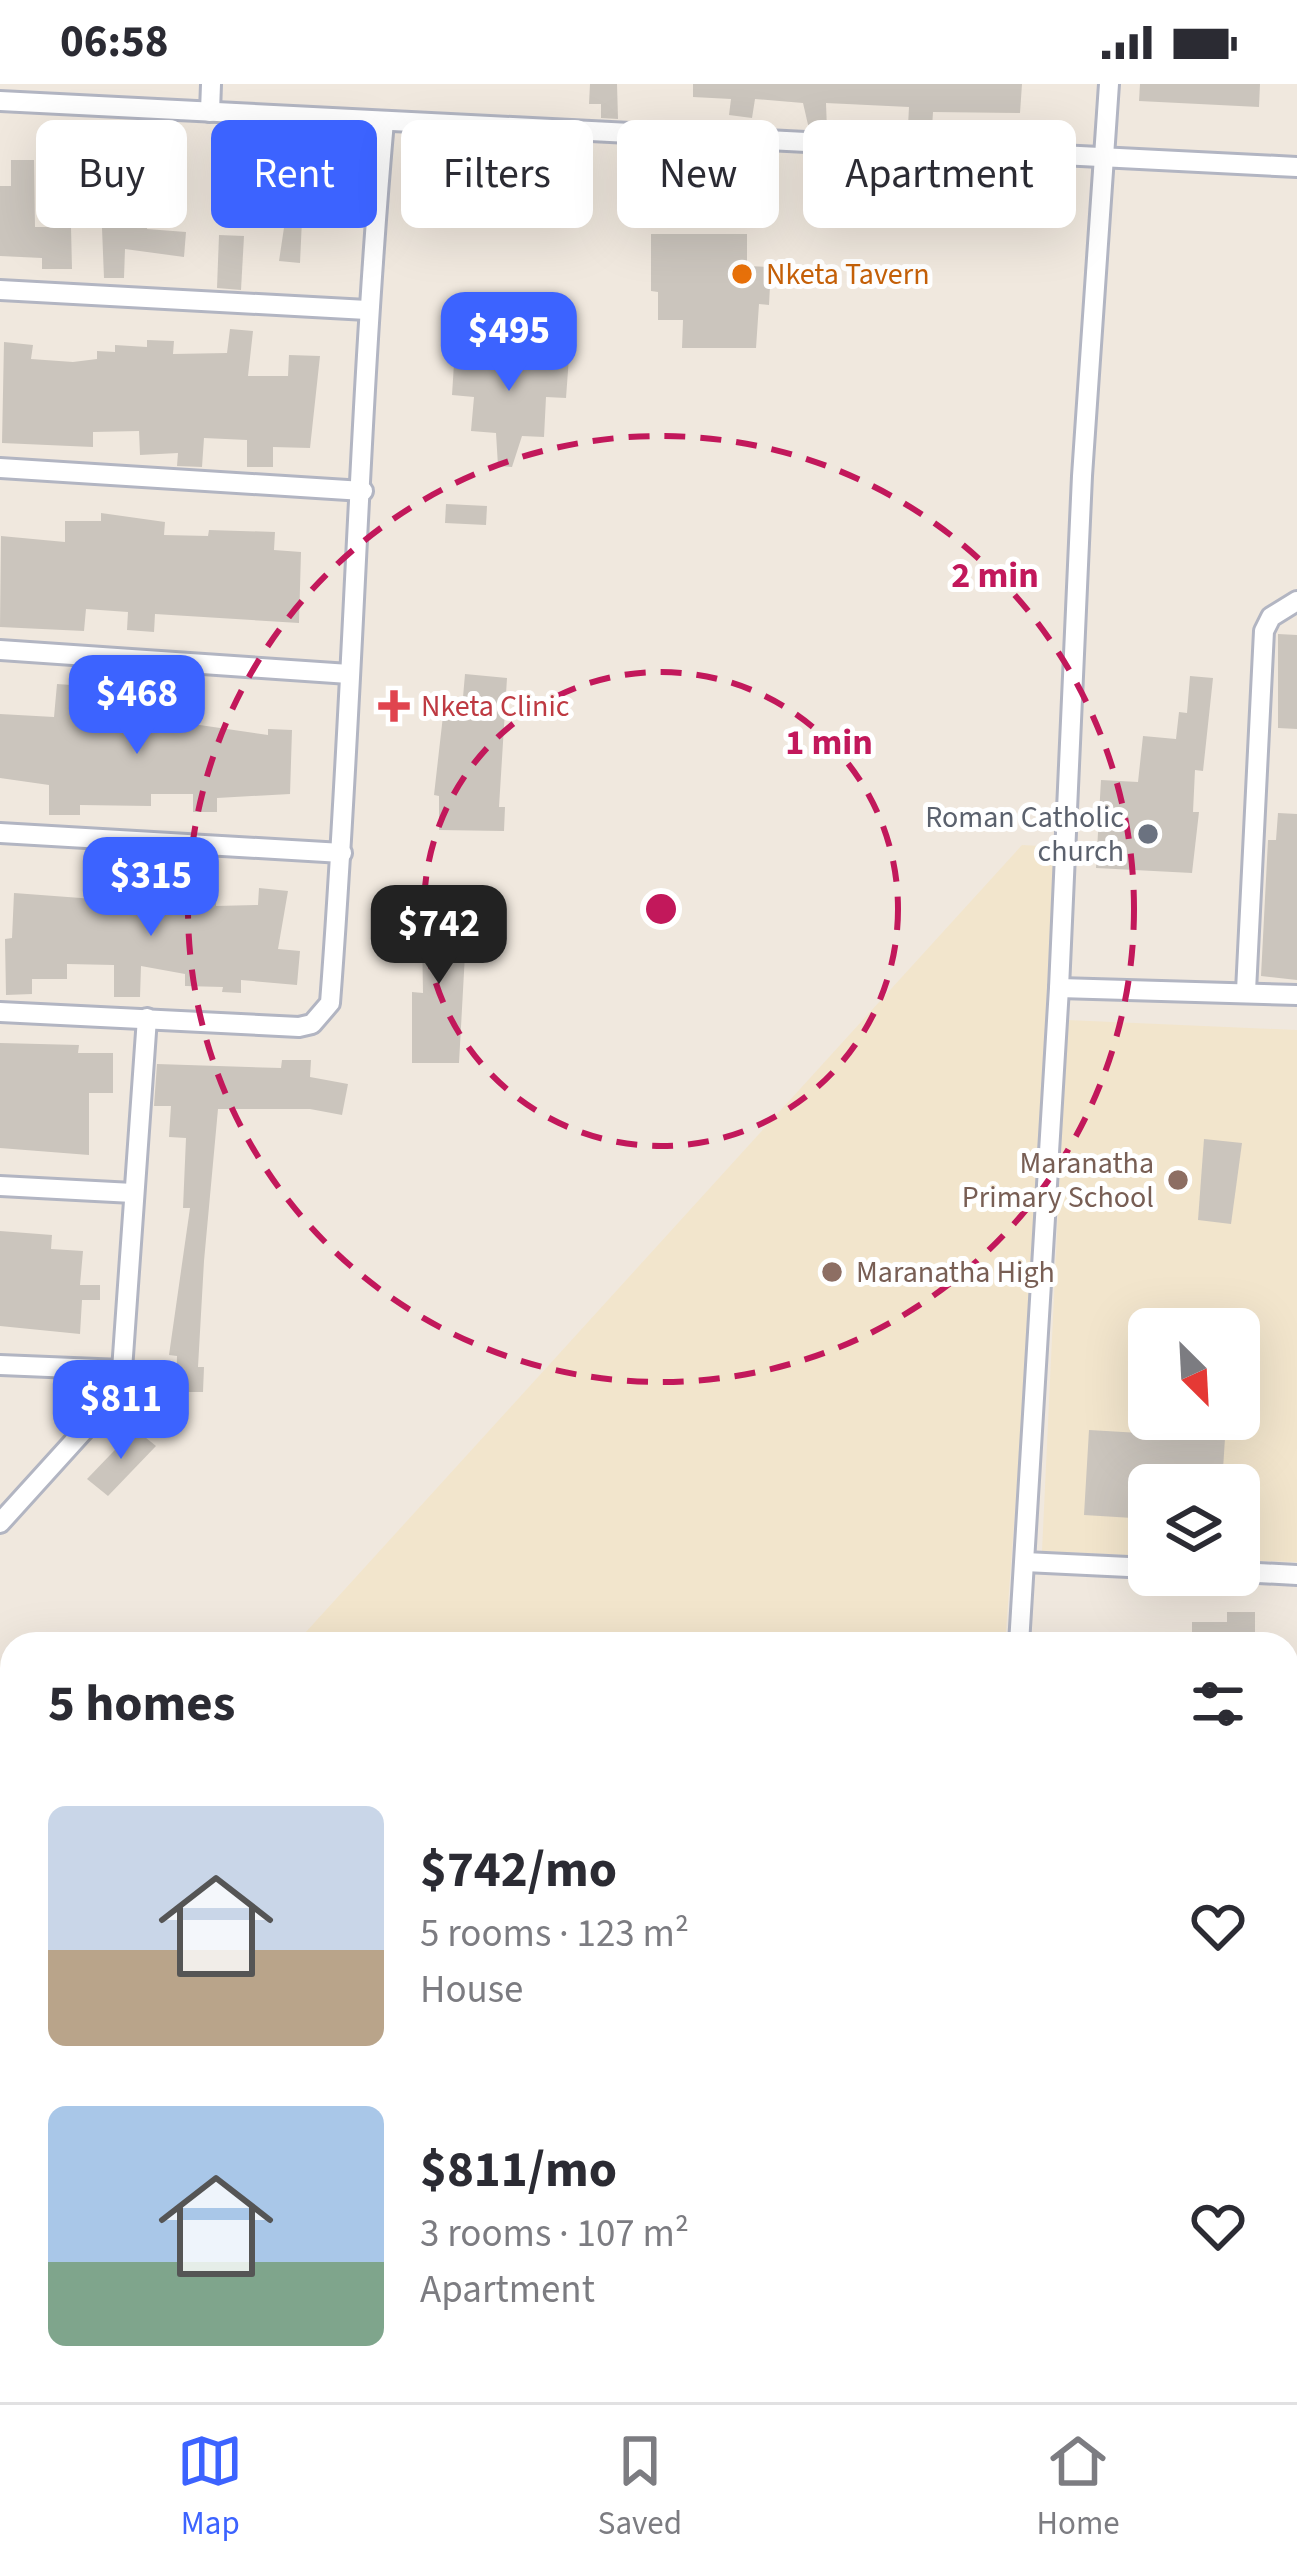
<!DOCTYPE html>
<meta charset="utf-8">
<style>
body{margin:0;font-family:"Source Sans 3",sans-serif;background:#f2f2f3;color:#2b2b33;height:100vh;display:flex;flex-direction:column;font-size:45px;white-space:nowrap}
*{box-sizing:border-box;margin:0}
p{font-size:39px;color:#7c7c81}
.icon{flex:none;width:66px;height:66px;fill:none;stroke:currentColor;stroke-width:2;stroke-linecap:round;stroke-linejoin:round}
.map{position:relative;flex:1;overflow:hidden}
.drawer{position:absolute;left:0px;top:1548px;width:1299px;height:771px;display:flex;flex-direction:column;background:#fff;border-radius:36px 36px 0 0;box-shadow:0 12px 48px #0002}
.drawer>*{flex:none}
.guide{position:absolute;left:36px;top:36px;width:1227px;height:108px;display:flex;gap:24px}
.needle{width:78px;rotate:156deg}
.tools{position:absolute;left:1128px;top:1224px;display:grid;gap:24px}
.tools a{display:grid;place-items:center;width:132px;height:132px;border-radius:18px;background:#fff;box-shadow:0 12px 48px #0002;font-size:60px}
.price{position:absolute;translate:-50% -102px;padding:0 27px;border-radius:24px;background:#3c63ff;color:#fff;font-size:39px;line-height:78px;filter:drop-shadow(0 3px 6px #0008)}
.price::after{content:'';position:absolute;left:50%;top:72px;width:36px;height:27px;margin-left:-18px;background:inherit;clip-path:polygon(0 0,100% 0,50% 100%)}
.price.selected{background:#222;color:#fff}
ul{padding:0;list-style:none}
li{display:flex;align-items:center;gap:36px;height:300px;padding:0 48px}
li span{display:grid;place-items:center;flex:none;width:336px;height:240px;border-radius:18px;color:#555}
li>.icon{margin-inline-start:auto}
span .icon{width:144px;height:144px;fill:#fffc;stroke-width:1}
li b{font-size:51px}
h2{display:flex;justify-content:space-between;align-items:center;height:144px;padding:0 48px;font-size:51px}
.tag{padding:0 42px;border-radius:18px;background:#fff;box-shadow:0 12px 48px #0002;font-size:42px;line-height:108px}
.tag.selected{background:#3c63ff;color:#fff}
.status{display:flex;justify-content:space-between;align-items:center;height:84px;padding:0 60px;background:#fff;direction:ltr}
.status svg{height:33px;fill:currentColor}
.tab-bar{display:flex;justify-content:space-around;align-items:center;height:168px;border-top:3px solid #e1e1e2;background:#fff;font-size:33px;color:#7c7c81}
.tab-bar a{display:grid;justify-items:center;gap:6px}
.tab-bar .selected{color:#3c63ff}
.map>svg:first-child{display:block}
.education{fill:#f2e5cc;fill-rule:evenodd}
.building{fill:#cbc5bd}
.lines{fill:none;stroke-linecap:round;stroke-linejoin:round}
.minor-casing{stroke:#b2b5c2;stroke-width:24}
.tertiary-casing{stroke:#b2b5c2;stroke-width:27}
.minor{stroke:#fff;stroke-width:18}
.tertiary{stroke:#fff;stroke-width:21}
.ring{fill:none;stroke:#c2185b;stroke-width:6;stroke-dasharray:21 15}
.food-dot{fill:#e8710a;stroke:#fff;stroke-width:4.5}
.health-dot{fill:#e0444e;stroke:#fff;stroke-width:4.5}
.worship-dot{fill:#6b7280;stroke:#fff;stroke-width:4.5}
.education-dot{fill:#8d6e63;stroke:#fff;stroke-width:4.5}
.labels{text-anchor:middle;stroke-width:10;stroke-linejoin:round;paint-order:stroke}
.food-label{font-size:30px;fill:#c56008;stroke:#fff;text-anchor:start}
.health-label{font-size:30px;fill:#be3a42;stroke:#fff;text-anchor:start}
.worship-label{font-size:30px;fill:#5b616d;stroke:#fff;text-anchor:end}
.education-label{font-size:30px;fill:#785e54;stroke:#fff;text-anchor:end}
.centre{fill:#c2185b;stroke:#fff;stroke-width:6}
.ring-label{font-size:36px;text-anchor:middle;font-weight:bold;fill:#c2185b;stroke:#fff;stroke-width:10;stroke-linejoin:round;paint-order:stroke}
</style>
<div class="status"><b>06:58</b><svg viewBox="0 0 49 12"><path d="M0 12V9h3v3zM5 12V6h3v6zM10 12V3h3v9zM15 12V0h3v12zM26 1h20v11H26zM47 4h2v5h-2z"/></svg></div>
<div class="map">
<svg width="1297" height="2318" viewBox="0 0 1297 2318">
<rect width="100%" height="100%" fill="#f0e8de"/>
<!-- education -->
<g class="education">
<polygon points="1022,761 1059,763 1053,920 1005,1560 295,1560"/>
<path d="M1067,936L1297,946V1478L1239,1476V1401H1149V1472L1042,1467ZM1149,1245H1239V1335H1149Z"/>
</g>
<!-- building -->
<g class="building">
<polygon points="590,0 617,0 618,35 601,34 601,20 589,20"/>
<polygon points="693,0 1022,0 1020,29 933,28 932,44 908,42 909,23 826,19 827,46 809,45 803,19 755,15 752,34 729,31 731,15 693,13"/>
<polygon points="1140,0 1260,0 1259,23 1139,17"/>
<polygon points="11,76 34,76 35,143 71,143 72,185 42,185 42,174 0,172 0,102 11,102"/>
<polygon points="127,103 152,105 147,145 186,148 184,173 125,165 124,194 104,194 102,144 122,144"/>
<polygon points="252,111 303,114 300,179 279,177 285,137 250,134"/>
<polygon points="651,150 747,150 747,182 771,183 769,221 759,220 756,264 682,264 683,236 658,236 658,208 651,207"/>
<polygon points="219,151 244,152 241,206 217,204"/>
<polygon points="230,245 253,247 248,292 288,292 289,271 320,272 310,364 273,363 273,383 247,383 247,356 204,354 202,383 177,382 178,369 140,371 139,347 93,348 93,363 2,359 4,258 33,261 31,275 73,278 97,275 97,267 115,268 115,261 147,263 147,256 174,257 173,270 227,269"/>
<polygon points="455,264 569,273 566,314 546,313 544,353 522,352 512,383 498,382 496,349 471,347 474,313 452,311"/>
<polygon points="446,420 487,422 486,441 445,439"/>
<polygon points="101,429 165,438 164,451 208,452 209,446 275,448 274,466 301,468 299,539 155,530 154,548 127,546 128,528 86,525 84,547 0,543 1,452 65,458 65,437 101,437"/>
<polygon points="1278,550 1297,551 1297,645 1278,644"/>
<polygon points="465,590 507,594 499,723 505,723 504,747 439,746 439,712 434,711 444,623 462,625"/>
<polygon points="1190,592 1213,594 1203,687 1195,686 1193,728 1199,728 1192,789 1096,784 1101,696 1138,698 1143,652 1176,655 1179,628 1187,629"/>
<polygon points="57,600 86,602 85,612 122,614 121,638 186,639 268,651 268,645 292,646 290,710 217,714 217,728 193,728 193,710 151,710 151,722 80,721 80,731 49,731 49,701 0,694 0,630 54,633"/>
<polygon points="1278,729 1297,730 1297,896 1261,892 1268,756 1276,756"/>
<polygon points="156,800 217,803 216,822 258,821 259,804 288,807 278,865 300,867 297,901 241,896 241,909 222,908 223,903 185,902 185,890 141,882 140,913 114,913 114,881 67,880 67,895 32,895 32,910 6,911 5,855 12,854 14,809 121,817 121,812 155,815"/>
<polygon points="412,822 467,834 459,979 412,979 412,908 423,909 422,849 409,848"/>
<polygon points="0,959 79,961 78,969 113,969 113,1009 89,1009 89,1071 0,1064"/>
<polygon points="282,976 311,976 310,993 348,1000 342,1031 310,1025 218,1025 204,1177 198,1283 204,1283 203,1308 176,1308 177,1272 169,1271 190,1124 183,1124 186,1054 169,1053 171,1022 154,1022 157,980 281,984"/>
<polygon points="1204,1055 1242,1059 1231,1140 1198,1136"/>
<polygon points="0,1147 52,1151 51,1165 83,1167 80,1201 100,1201 100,1216 82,1216 80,1250 0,1242"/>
<polygon points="135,1345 156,1362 108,1412 87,1395"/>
<polygon points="1089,1346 1225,1354 1222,1401 1149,1401 1149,1435 1084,1431"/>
<polygon points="1227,1528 1255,1528 1255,1560 1192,1560 1192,1538 1227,1538"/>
</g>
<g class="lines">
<!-- minor casing -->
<g class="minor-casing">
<g id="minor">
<polyline points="0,17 1297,83"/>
<polyline points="210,28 211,0"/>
<polyline points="0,206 367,226"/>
<polyline points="0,384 363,407"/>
<polyline points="0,566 349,590"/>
<polyline points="0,749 342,769"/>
<polyline points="1059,904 1297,911"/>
<polyline points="1246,907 1264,547 1271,533 1297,517"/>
<path d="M0,928L299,943L312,940L330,919C353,625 358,331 384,37"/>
<polyline points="0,1102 133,1109"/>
<polyline points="0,1281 122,1286"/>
<polyline points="0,1439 96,1333 122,1286 147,934"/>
<polyline points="1025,1478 1149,1484"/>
<polyline points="1239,1488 1297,1491"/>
<polyline points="1019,1560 1059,904 1082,392 1109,0"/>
<polyline points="1287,1675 1297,1676"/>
<polyline points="1287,1846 1297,1847"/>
<polyline points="1287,2033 1297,2034"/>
<polyline points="0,2312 14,2308 103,2318"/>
<polyline points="398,2318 400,2307"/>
<polyline points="755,2318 756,2307"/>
<polyline points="1297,2318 1297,2316"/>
</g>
</g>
<!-- tertiary casing -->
<g class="tertiary-casing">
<g id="tertiary">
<polyline points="0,2074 12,2078"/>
<polyline points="1287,2220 1297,2221"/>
</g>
</g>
<!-- minor -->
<use href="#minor" class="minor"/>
<!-- tertiary -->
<use href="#tertiary" class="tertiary"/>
</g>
<!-- distance rings -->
<g class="ring">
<circle cx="661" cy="825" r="237"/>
<circle cx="661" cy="825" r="473"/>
</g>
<!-- markers -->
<circle class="food-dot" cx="742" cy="190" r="12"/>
<path class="health-dot" d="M388 604h12v12h12v12h-12v12h-12v-12h-12v-12h12z"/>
<circle class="worship-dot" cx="1148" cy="750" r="12"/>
<g class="education-dot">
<circle cx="1178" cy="1096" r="12"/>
<circle cx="832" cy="1188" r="12"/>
</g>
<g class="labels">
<!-- food labels -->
<g class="food-label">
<text x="766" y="200">Nketa Tavern</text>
</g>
<!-- health labels -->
<g class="health-label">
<text x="421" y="632">Nketa Clinic</text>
</g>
<!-- worship labels -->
<g class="worship-label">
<text x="1124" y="743">Roman Catholic<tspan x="1124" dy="34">church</tspan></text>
</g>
<!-- education labels -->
<g class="education-label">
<text x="1154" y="1089">Maranatha<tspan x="1154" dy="34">Primary School</tspan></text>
<text x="856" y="1198" text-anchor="start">Maranatha High</text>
</g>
</g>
<circle cx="661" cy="825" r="18" class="centre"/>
<g class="ring-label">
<text x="995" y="503">2 min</text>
<text x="829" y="670">1 min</text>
</g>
</svg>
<div class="tools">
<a><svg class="needle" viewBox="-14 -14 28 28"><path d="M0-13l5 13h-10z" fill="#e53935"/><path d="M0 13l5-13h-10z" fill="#7c7c81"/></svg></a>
<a><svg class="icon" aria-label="layers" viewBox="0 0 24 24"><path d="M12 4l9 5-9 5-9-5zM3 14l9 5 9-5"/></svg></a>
</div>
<b class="price" style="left:509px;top:310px">$495</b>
<b class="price" style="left:137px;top:673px">$468</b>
<b class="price" style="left:151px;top:855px">$315</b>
<b class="price selected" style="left:439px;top:903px">$742</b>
<b class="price" style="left:121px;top:1378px">$811</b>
<div class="guide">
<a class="tag">Buy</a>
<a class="tag selected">Rent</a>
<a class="tag">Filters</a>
<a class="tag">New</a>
<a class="tag">Apartment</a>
</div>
<section class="drawer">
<h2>5 homes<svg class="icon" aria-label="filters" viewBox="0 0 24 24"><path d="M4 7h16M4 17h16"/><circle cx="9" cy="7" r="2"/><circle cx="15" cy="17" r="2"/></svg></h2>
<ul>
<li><span style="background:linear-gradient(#c9d6e8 60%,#b9a48a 0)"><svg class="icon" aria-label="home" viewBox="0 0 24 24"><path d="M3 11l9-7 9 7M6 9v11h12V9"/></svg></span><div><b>$742/mo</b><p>5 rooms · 123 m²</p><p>House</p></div><svg class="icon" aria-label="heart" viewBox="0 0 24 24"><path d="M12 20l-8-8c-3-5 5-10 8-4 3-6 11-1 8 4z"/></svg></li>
<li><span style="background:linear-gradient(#a9c7e8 65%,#7fa58c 0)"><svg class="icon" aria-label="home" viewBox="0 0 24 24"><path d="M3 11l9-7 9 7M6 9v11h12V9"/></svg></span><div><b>$811/mo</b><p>3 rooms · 107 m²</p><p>Apartment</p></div><svg class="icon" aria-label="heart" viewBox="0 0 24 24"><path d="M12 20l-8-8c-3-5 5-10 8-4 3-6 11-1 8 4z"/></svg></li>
</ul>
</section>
</div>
<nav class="tab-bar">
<a class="selected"><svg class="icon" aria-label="map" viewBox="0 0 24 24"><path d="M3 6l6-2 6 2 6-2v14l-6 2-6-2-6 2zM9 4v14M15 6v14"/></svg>Map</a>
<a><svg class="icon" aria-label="saved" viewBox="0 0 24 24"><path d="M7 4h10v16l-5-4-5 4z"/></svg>Saved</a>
<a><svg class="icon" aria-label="home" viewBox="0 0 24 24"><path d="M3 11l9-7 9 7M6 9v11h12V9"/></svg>Home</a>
</nav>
